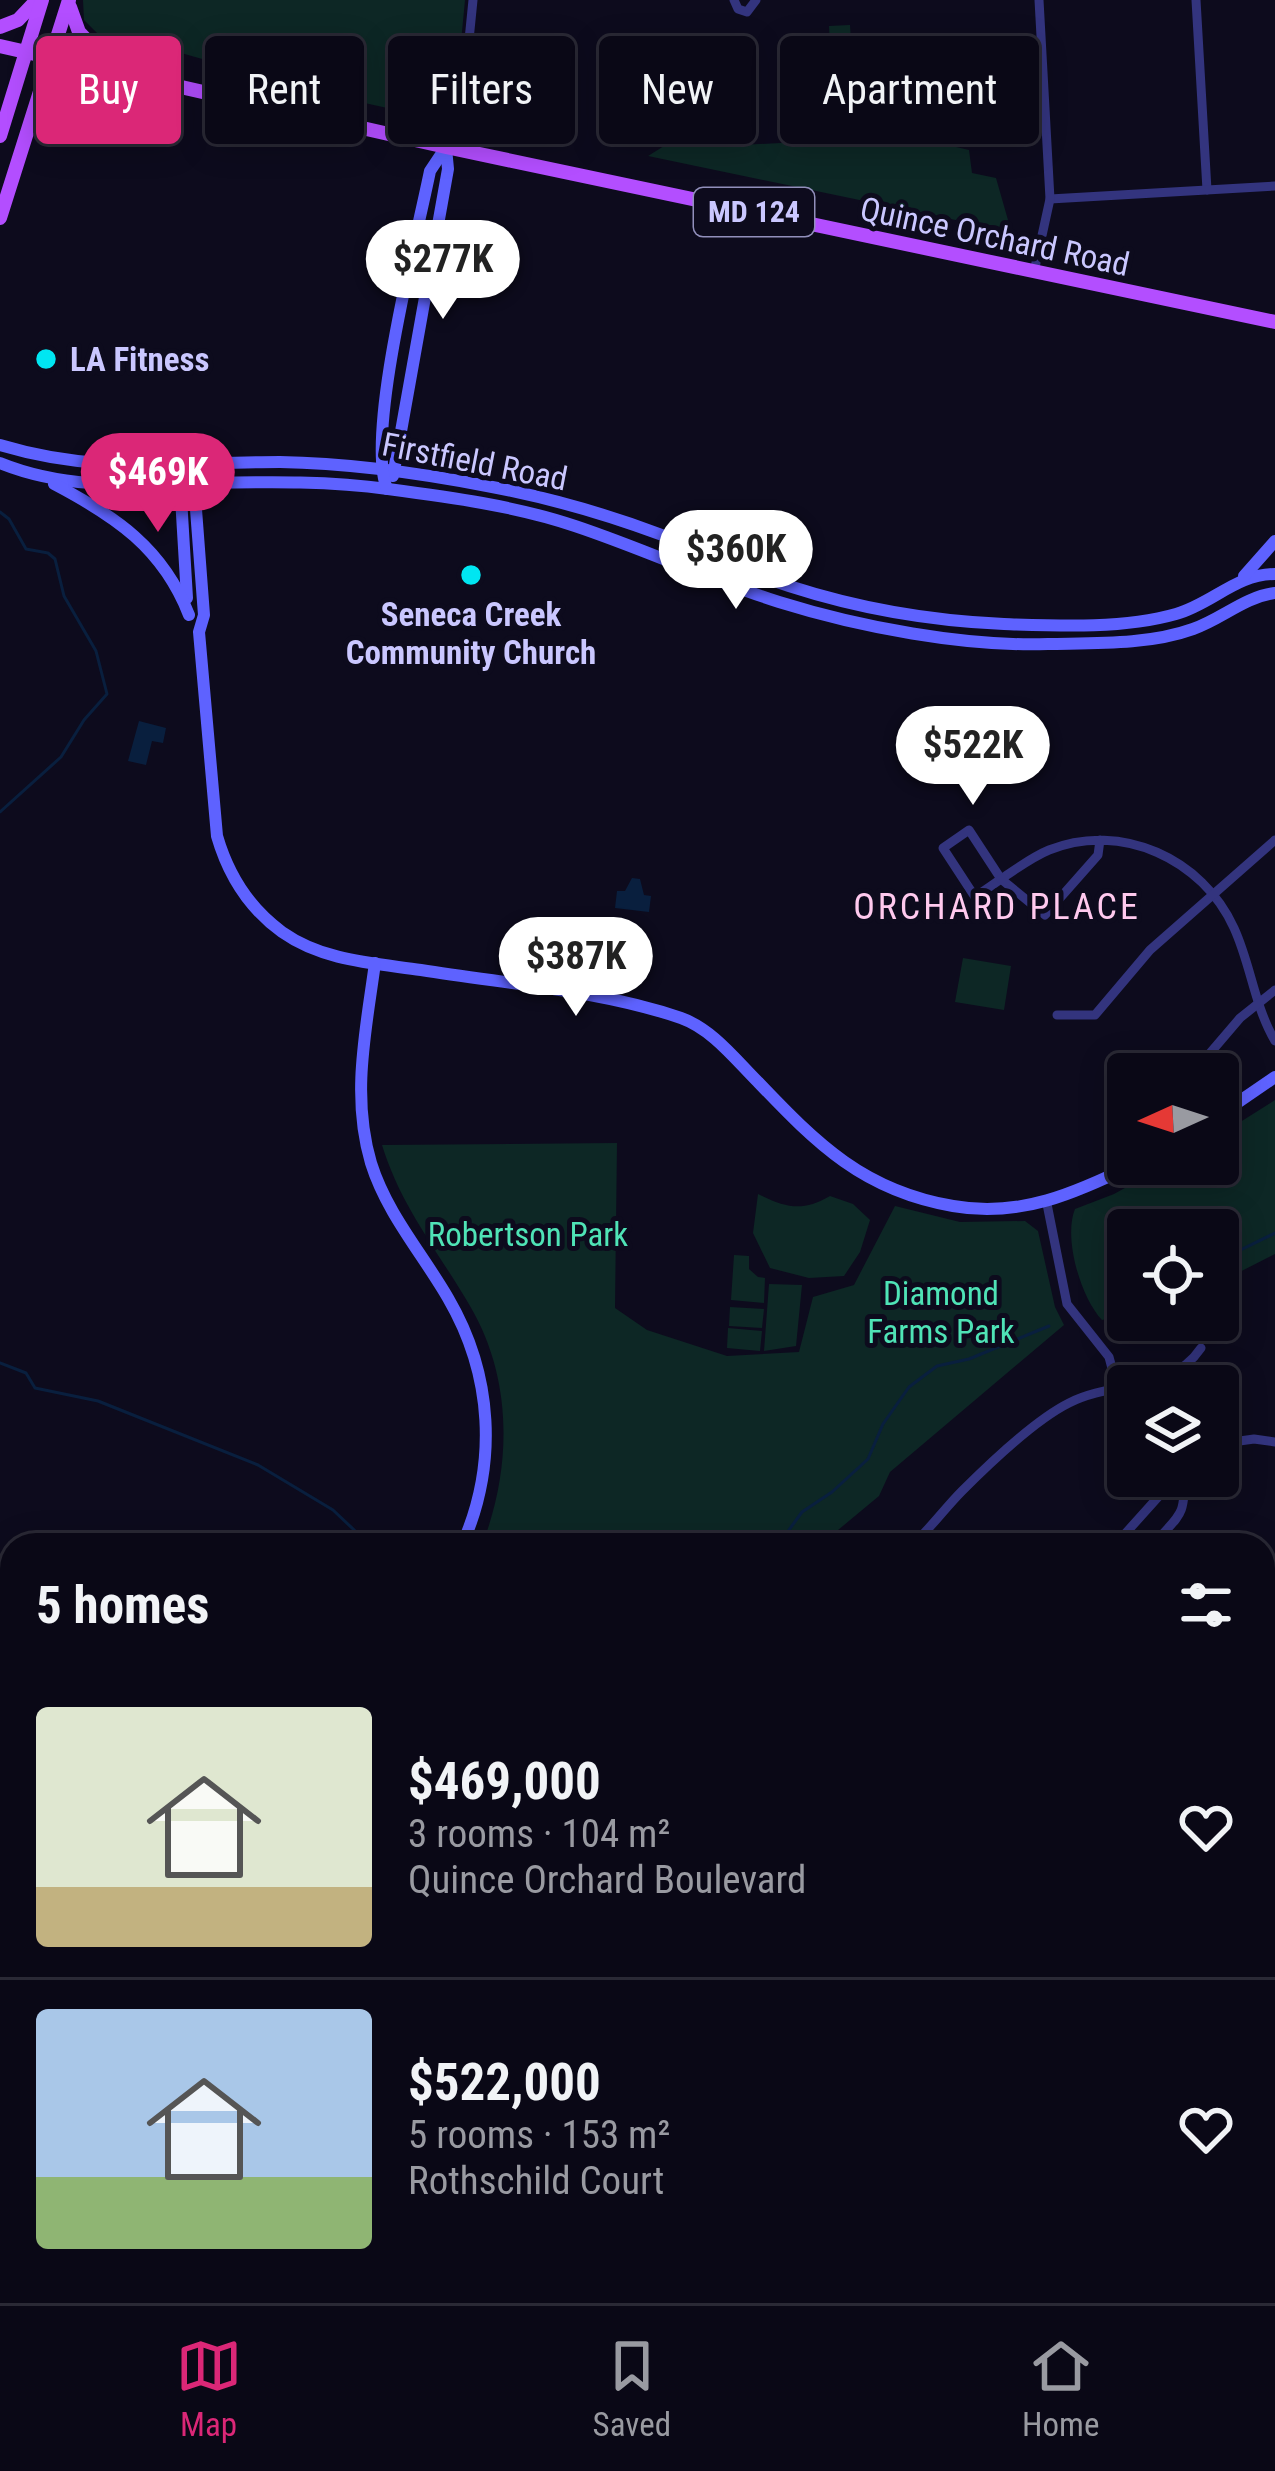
<!DOCTYPE html>
<meta charset="utf-8">
<style>
body{margin:0;font-family:"Roboto Condensed",sans-serif;background:#13111f;color:#f1f3f6;height:100vh;display:flex;flex-direction:column;font-size:45px;white-space:nowrap}
*{box-sizing:border-box;margin:0}
p{font-size:39px;color:#999aa1}
.icon{flex:none;width:66px;height:66px;fill:none;stroke:currentColor;stroke-width:2;stroke-linecap:round;stroke-linejoin:round}
.map{position:relative;flex:1;overflow:hidden}
.side{position:absolute;left:0px;top:1533px;width:1275px;height:771px;display:flex;flex-direction:column;background:#0a0816;border-radius:36px 36px 0 0;box-shadow:0 6px 30px #0003,0 0 0 3px #2a2935}
.side>*{flex:none}
.hud{position:absolute;left:36px;top:36px;width:1203px;height:108px;display:flex;gap:24px}
.needle{width:78px;rotate:267deg}
.tools{position:absolute;left:1107px;top:1053px;display:grid;gap:24px}
.tools a{display:grid;place-items:center;width:132px;height:132px;border-radius:12px;background:#0a0816;box-shadow:0 6px 30px #0003,0 0 0 3px #2a2935;font-size:60px}
.price{position:absolute;translate:-50% -102px;padding:0 27px;border-radius:42px;background:#fff;color:#222;font-size:39px;line-height:78px;filter:drop-shadow(0 3px 6px #0008)}
.price::after{content:'';position:absolute;left:50%;top:72px;width:36px;height:27px;margin-left:-18px;background:inherit;clip-path:polygon(0 0,100% 0,50% 100%)}
.price.on{background:#db2777;color:#fff}
ul{padding:0;list-style:none}
li{display:flex;align-items:center;gap:36px;height:300px;padding:0 36px}
li+li{border-top:3px solid #2a2935}
li span{display:grid;place-items:center;flex:none;width:336px;height:240px;border-radius:12px;color:#555}
li>.icon{margin-inline-start:auto}
span .icon{width:144px;height:144px;fill:#fffc;stroke-width:1}
li b{font-size:51px}
h2{display:flex;justify-content:space-between;align-items:center;height:144px;padding:0 36px;font-size:51px}
.chip{padding:0 42px;border-radius:12px;background:#0a0816;box-shadow:0 6px 30px #0003,0 0 0 3px #2a2935;font-size:42px;line-height:108px}
.chip.on{background:#db2777;color:#fff}
.menu{display:flex;justify-content:space-around;align-items:center;height:168px;border-top:3px solid #2a2935;background:#0a0816;font-size:33px;color:#999aa1}
.menu a{display:grid;justify-items:center;gap:6px}
.menu .on{color:#db2777}
.map>svg:first-child{display:block}
.green{fill:#0d2725}
.water{fill:#091f3e}
.lines{fill:none;stroke-linecap:round;stroke-linejoin:round}
.stream{stroke:#091f3e;stroke-width:3}
.river{stroke:#091f3e;stroke-width:16}
.street{stroke:#33347e;stroke-width:9}
.secondary{stroke:#5e62ff;stroke-width:12}
.primary{stroke:#b34eff;stroke-width:14}
.poi-dot{fill:#00e6f2;stroke:#0d0b1d;stroke-width:4.5}
.labels{text-anchor:middle;stroke-width:10;stroke-linejoin:round;paint-order:stroke}
.shield{fill:#0d0b1d;stroke:#918fbb;stroke-width:3}
.shield-label{font-size:30px;font-weight:bold;fill:#cac7ff}
.street-label{font-size:33px;fill:#cac7ff;stroke:#0d0b1d}
.poi-label{font-size:33px;font-weight:bold;fill:#cac7ff;stroke:#0d0b1d;text-anchor:start}
.park-label{font-size:33px;fill:#4fe3b6;stroke:#0d0b1d}
.neighbourhood-label{font-size:36px;letter-spacing:3px;fill:#ffc9ee;stroke:#0d0b1d}
</style>
<div class="map">
<svg width="1275" height="2303" viewBox="0 0 1275 2303">
<rect width="100%" height="100%" fill="#0d0b1d"/>
<!-- green -->
<g class="green">
<polygon points="83,0 465,0 459,63 437,119 333,96 167,49 101,37 84,20"/>
<polygon points="850,25 856,126 782,130 779,75 806,73 830,47 829,26"/>
<polygon points="680,136 704,147 909,136 969,150 972,173 996,178 1008,220 999,229 648,156"/>
<polygon points="963,958 1011,966 1004,1010 955,1002"/>
<path d="M1275,1100V1254L1218,1283V1230H1128V1314L1102,1320C1081,1298 1063,1238 1075,1209L1114,1194L1168,1164H1218V1136Z"/>
<path d="M617,1143L615,1308L647,1330L727,1356L799,1352L813,1297L854,1285L895,1206L960,1222L1025,1221L1038,1231L1055,1307L1064,1325L890,1472L879,1496L820,1545H482C512,1468 513,1379 470,1306C438,1251 401,1207 382,1145Z"/>
<path d="M758,1194C787,1208 802,1212 830,1196L853,1204L870,1220L860,1252L844,1276L809,1278L770,1268L753,1233Z"/>
<polygon points="734,1255 749,1256 749,1269 758,1277 765,1278 764,1303 731,1300"/>
<polygon points="769,1284 802,1285 796,1346 764,1351"/>
<polygon points="730,1307 764,1309 762,1328 729,1326"/>
<polygon points="728,1328 762,1331 760,1351 727,1348"/>
<polygon points="43,2292 66,2292 76,2298 84,2292 467,2292 482,2303 36,2303"/>
<polygon points="521,2292 1117,2292 1133,2303 535,2303"/>
</g>
<!-- water -->
<g class="water">
<polygon points="696,91 720,121 715,133 700,133 684,121 684,101"/>
<polygon points="139,721 166,728 163,743 152,741 146,765 128,761"/>
<polygon points="632,878 640,879 644,895 651,896 649,912 615,908 617,891 625,891"/>
</g>
<g class="lines">
<!-- stream -->
<g class="stream">
<polyline points="0,512 9,519 26,549 48,553 55,559 64,596 96,651 107,694 84,720 61,757 0,812"/>
<polyline points="1218,1261 1275,1233"/>
<polyline points="1111,1308 1128,1301"/>
<polyline points="0,1363 26,1373 35,1388 98,1401 258,1465 333,1510 370,1545"/>
<polyline points="778,1545 802,1512 832,1492 868,1459 883,1424 909,1387 937,1366 969,1359 1049,1326"/>
</g>
<!-- river -->
<polyline class="river" points="618,2292 619,2303"/>
<!-- street -->
<g class="street">
<polyline points="734,0 738,9 747,12 756,0"/>
<polyline points="1196,0 1207,190"/>
<polyline points="446,147 469,40 473,0"/>
<polyline points="1050,199 1275,186"/>
<polyline points="1034,272 1050,199 1039,0"/>
<polygon points="969,830 1001,879 975,897 943,848"/>
<path d="M1100,840L1098,855L1045,915L1001,879C1016,869 1032,857 1049,850C1121,821 1203,859 1234,928C1251,965 1254,1005 1275,1041"/>
<polyline points="1057,1015 1095,1015 1150,950 1275,840"/>
<polyline points="1205,1059 1240,1018 1275,990"/>
<polyline points="1047,1204 1067,1304 1109,1357 1117,1387"/>
<polyline points="1218,1444 1254,1439 1275,1442"/>
<polyline points="55,1545 57,1543"/>
<path d="M912,1545C931,1528 945,1508 962,1491C990,1463 1035,1420 1069,1403C1114,1380 1171,1393 1201,1348"/>
<polyline points="1115,1545 1177,1476"/>
<path d="M1153,1545C1181,1512 1184,1519 1185,1476"/>
<polyline points="0,1573 12,1568"/>
<polyline points="1263,1593 1275,1582"/>
<polyline points="1263,1641 1275,1628"/>
<polyline points="1263,1802 1275,1797"/>
<polyline points="1263,1823 1263,1846"/>
<polyline points="0,1848 12,1845"/>
<polyline points="1263,1969 1275,1965"/>
<polyline points="0,2001 12,2059"/>
<polyline points="0,2130 12,2119"/>
</g>
<!-- secondary -->
<g class="secondary">
<path d="M0,445C99,475 179,462 280,462C349,463 419,473 487,486C546,497 606,514 662,535C705,552 746,572 789,586C857,608 932,621 1004,624C1059,626 1123,629 1176,614C1212,604 1236,574 1275,574"/>
<path d="M0,463C64,489 129,485 197,483C260,482 325,480 388,489C449,497 516,506 575,526C644,549 710,580 779,602C859,627 965,647 1048,644C1094,643 1149,645 1193,629C1222,619 1244,597 1275,593"/>
<path d="M187,465L194,483L204,615L199,632L217,836C228,874 249,908 282,932C323,961 373,963 421,970C507,984 599,990 681,1018C712,1029 735,1059 758,1082C817,1144 864,1191 953,1206C1020,1218 1076,1193 1135,1164"/>
<polyline points="393,476 448,169 446,148"/>
<polyline points="180,481 187,598"/>
<path d="M54,484C115,516 163,548 189,615"/>
<path d="M387,489C365,435 417,236 430,171L446,147"/>
<polyline points="1244,576 1275,541"/>
<path d="M375,963C366,1030 351,1096 371,1163C387,1214 422,1253 448,1298C493,1375 498,1464 462,1545"/>
<polyline points="1218,1116 1275,1077"/>
<polyline points="0,1723 12,1720"/>
<polyline points="0,2218 12,2219"/>
<polyline points="497,2292 511,2303"/>
</g>
<!-- primary -->
<g class="primary">
<polyline points="70,7 79,32 111,66"/>
<polyline points="0,27 18,20 37,0"/>
<polyline points="0,46 446,147 1275,322"/>
<polyline points="0,136 42,0"/>
<polyline points="0,218 69,0"/>
</g>
</g>
<!-- markers -->
<g class="poi-dot">
<circle cx="46" cy="359" r="12"/>
<circle cx="471" cy="575" r="12"/>
</g>
<g class="labels">
<!-- shield labels -->
<rect class="shield" x="694" y="188" width="120" height="48" rx="9"/>
<g class="shield-label">
<text x="754" y="222">MD 124</text>
</g>
<!-- street labels -->
<g class="street-label">
<text transform="translate(995 236) rotate(12)" y="12">Quince Orchard Road</text>
<text transform="translate(475 461) rotate(11)" y="12">Firstfield Road</text>
</g>
<!-- poi labels -->
<g class="poi-label">
<text x="70" y="371">LA Fitness</text>
<text x="471" y="626" text-anchor="middle">Seneca Creek<tspan x="471" dy="38">Community Church</tspan></text>
</g>
<!-- park labels -->
<g class="park-label">
<text x="528" y="1246">Robertson Park</text>
<text x="941" y="1305">Diamond<tspan x="941" dy="38">Farms Park</tspan></text>
</g>
<!-- neighbourhood labels -->
<g class="neighbourhood-label">
<text x="997" y="919">ORCHARD PLACE</text>
</g>
</g>
</svg>
<div class="tools">
<a><svg class="needle" viewBox="-14 -14 28 28"><path d="M0-13l5 13h-10z" fill="#e53935"/><path d="M0 13l5-13h-10z" fill="#999aa1"/></svg></a>
<a><svg class="icon" aria-label="locate" viewBox="0 0 24 24"><circle cx="12" cy="12" r="6"/><path d="M12 2v4M12 18v4M2 12h4M18 12h4"/></svg></a>
<a><svg class="icon" aria-label="layers" viewBox="0 0 24 24"><path d="M12 4l9 5-9 5-9-5zM3 14l9 5 9-5"/></svg></a>
</div>
<b class="price" style="left:443px;top:322px">$277K</b>
<b class="price on" style="left:158px;top:535px">$469K</b>
<b class="price" style="left:736px;top:612px">$360K</b>
<b class="price" style="left:973px;top:808px">$522K</b>
<b class="price" style="left:576px;top:1019px">$387K</b>
<div class="hud">
<a class="chip on">Buy</a>
<a class="chip">Rent</a>
<a class="chip">Filters</a>
<a class="chip">New</a>
<a class="chip">Apartment</a>
</div>
<section class="side">
<h2>5 homes<svg class="icon" aria-label="filters" viewBox="0 0 24 24"><path d="M4 7h16M4 17h16"/><circle cx="9" cy="7" r="2"/><circle cx="15" cy="17" r="2"/></svg></h2>
<ul>
<li><span style="background:linear-gradient(#dfe7d0 75%,#c2b280 0)"><svg class="icon" aria-label="home" viewBox="0 0 24 24"><path d="M3 11l9-7 9 7M6 9v11h12V9"/></svg></span><div><b>$469,000</b><p>3 rooms · 104 m²</p><p>Quince Orchard Boulevard</p></div><svg class="icon" aria-label="heart" viewBox="0 0 24 24"><path d="M12 20l-8-8c-3-5 5-10 8-4 3-6 11-1 8 4z"/></svg></li>
<li><span style="background:linear-gradient(#a9c7e8 70%,#8fb573 0)"><svg class="icon" aria-label="home" viewBox="0 0 24 24"><path d="M3 11l9-7 9 7M6 9v11h12V9"/></svg></span><div><b>$522,000</b><p>5 rooms · 153 m²</p><p>Rothschild Court</p></div><svg class="icon" aria-label="heart" viewBox="0 0 24 24"><path d="M12 20l-8-8c-3-5 5-10 8-4 3-6 11-1 8 4z"/></svg></li>
</ul>
</section>
</div>
<nav class="menu">
<a class="on"><svg class="icon" aria-label="map" viewBox="0 0 24 24"><path d="M3 6l6-2 6 2 6-2v14l-6 2-6-2-6 2zM9 4v14M15 6v14"/></svg>Map</a>
<a><svg class="icon" aria-label="saved" viewBox="0 0 24 24"><path d="M7 4h10v16l-5-4-5 4z"/></svg>Saved</a>
<a><svg class="icon" aria-label="home" viewBox="0 0 24 24"><path d="M3 11l9-7 9 7M6 9v11h12V9"/></svg>Home</a>
</nav>
